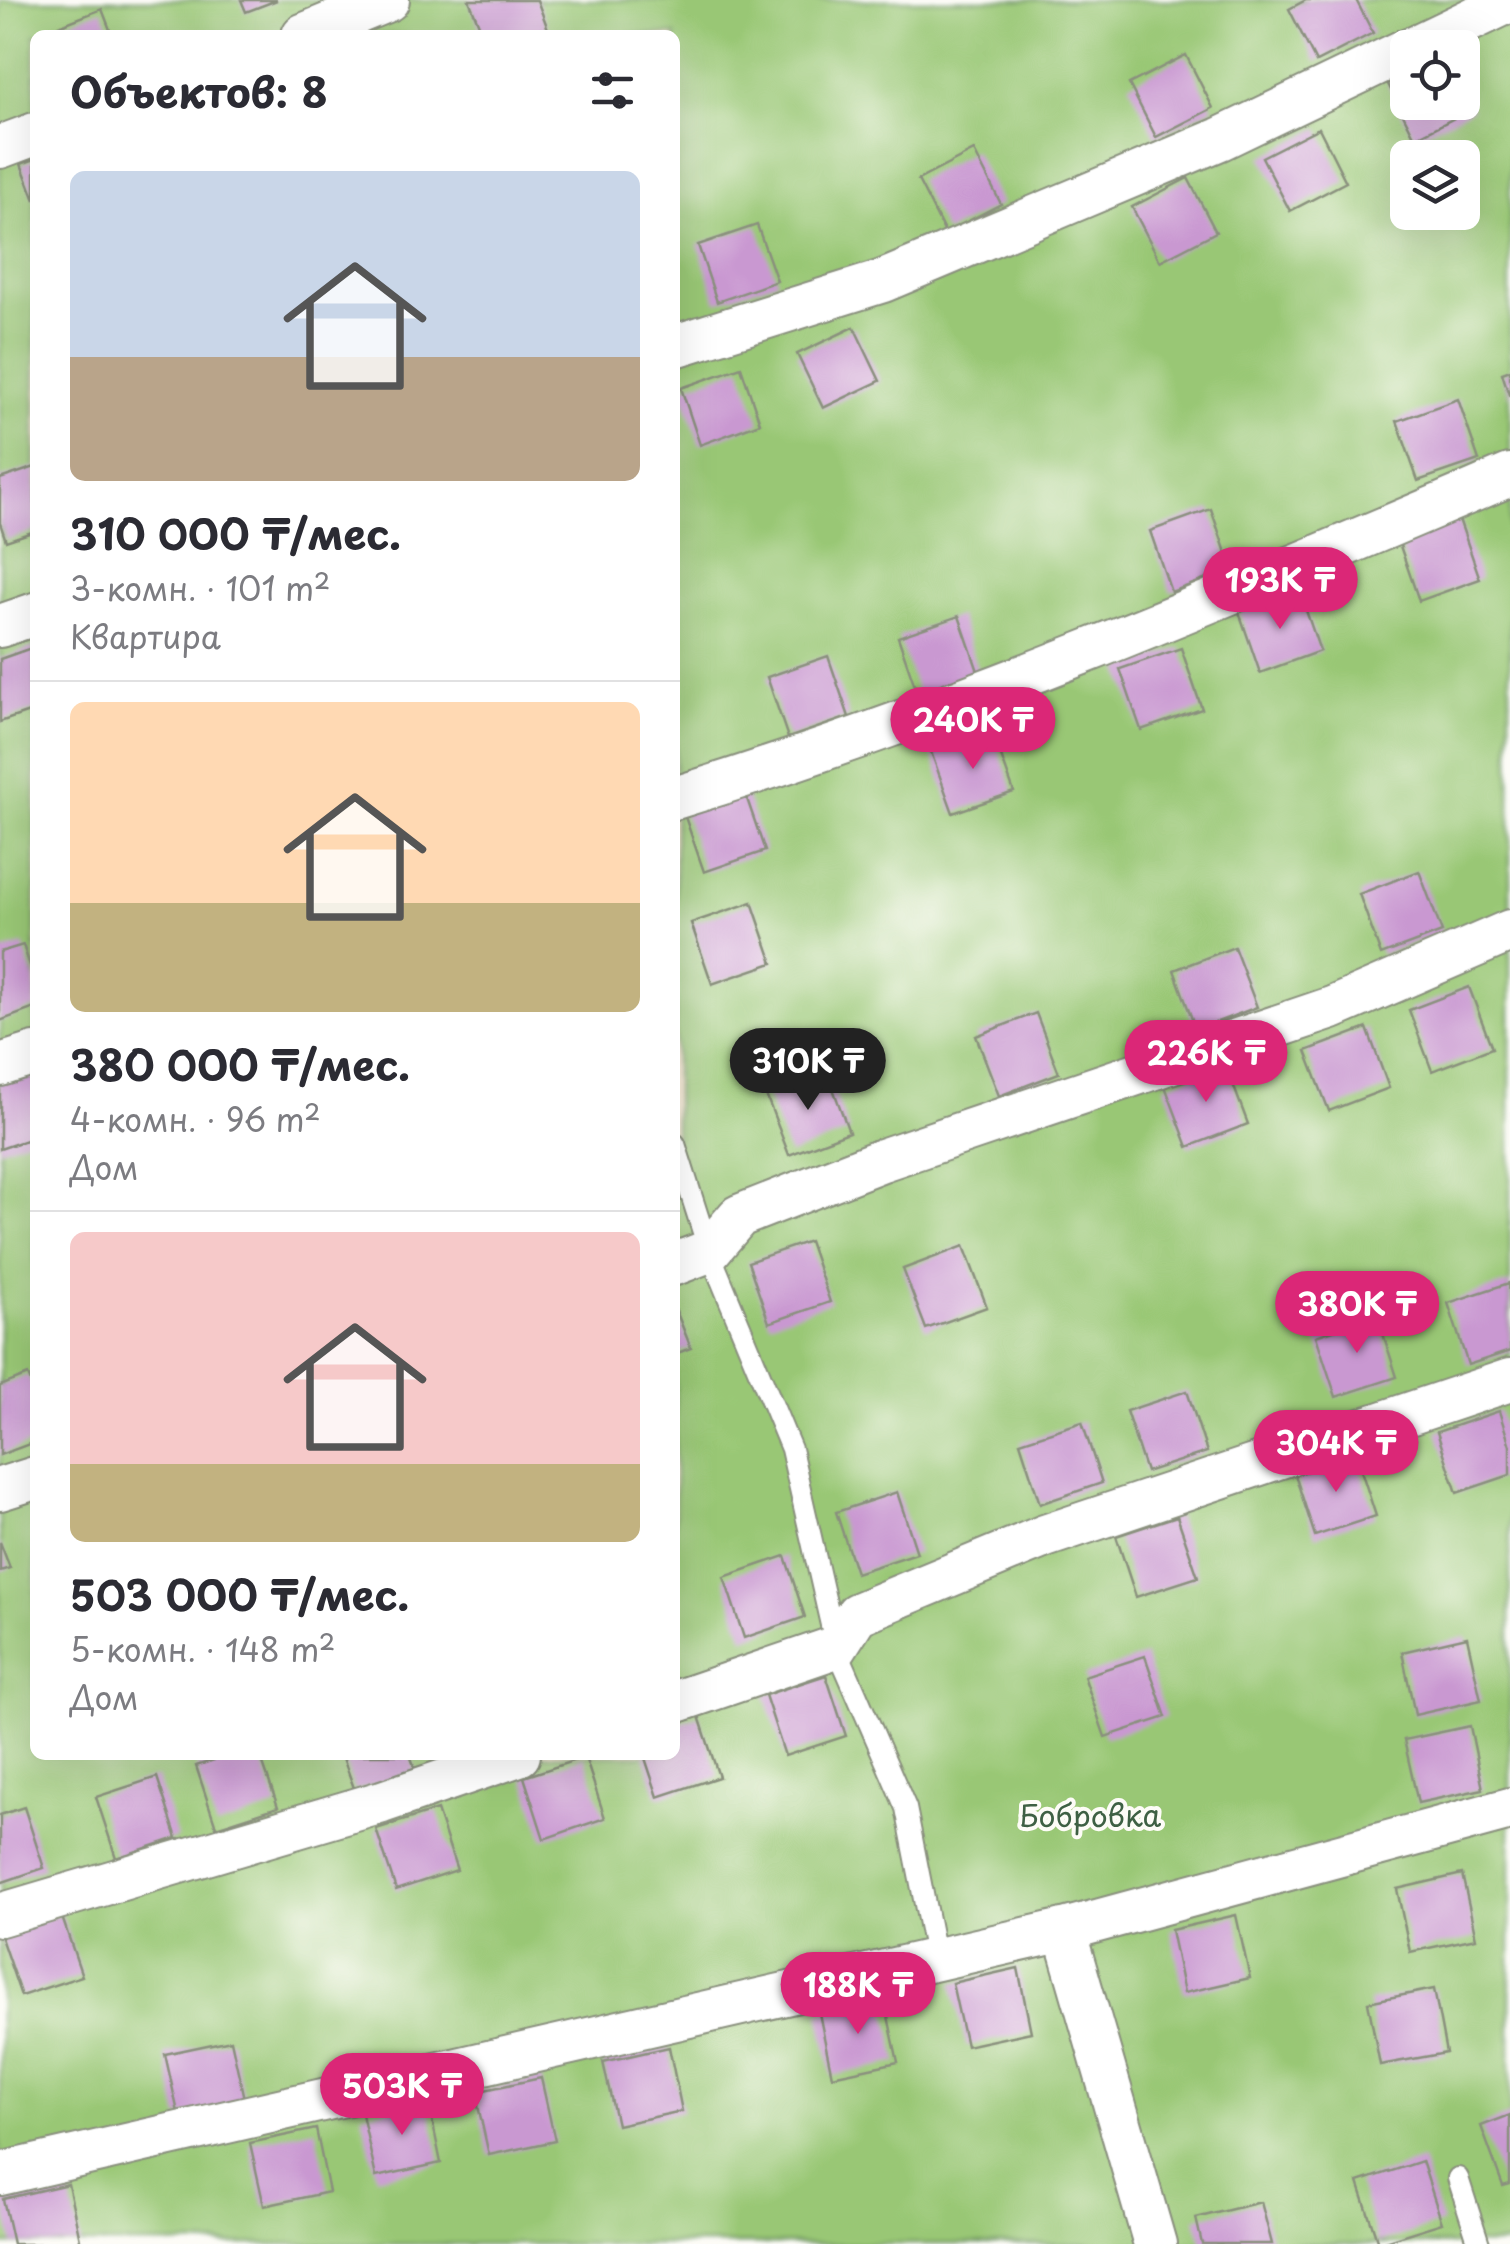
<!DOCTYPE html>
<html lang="ru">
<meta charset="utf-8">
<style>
body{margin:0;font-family:"Playpen Sans",sans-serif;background:#f2f2f3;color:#2b2b33;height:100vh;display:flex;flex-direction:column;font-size:38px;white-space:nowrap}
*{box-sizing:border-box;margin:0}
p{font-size:32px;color:#7c7c81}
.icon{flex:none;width:55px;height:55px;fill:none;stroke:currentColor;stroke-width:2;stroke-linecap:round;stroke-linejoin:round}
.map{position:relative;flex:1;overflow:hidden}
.side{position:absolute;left:30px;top:30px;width:650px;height:1730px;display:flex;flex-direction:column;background:#fff;border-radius:15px;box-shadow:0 10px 40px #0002}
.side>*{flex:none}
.controls{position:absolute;left:1390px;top:30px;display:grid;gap:20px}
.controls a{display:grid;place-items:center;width:90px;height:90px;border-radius:15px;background:#fff;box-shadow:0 10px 40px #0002;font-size:50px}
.price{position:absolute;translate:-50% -85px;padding:0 22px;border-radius:35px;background:#db2777;color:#fff;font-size:32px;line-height:65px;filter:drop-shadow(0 2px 5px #0008)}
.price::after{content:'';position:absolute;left:50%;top:60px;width:30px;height:22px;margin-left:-15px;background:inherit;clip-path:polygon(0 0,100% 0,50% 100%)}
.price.on{background:#222;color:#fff}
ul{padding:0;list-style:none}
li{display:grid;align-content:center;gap:20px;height:530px;padding:0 40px}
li+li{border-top:2px solid #e1e1e2}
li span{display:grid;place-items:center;height:310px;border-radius:15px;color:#555}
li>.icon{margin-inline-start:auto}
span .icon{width:180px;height:180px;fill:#fffc;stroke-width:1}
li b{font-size:42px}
h2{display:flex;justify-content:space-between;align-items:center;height:120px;padding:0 40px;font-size:42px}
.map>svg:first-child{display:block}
.green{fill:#99c775;stroke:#5c8254;stroke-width:2.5;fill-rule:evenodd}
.building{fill:#c998d1}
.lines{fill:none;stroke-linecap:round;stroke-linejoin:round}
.service-casing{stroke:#8a907e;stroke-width:24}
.minor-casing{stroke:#8a907e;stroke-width:46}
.service{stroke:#fff;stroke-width:20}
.minor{stroke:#fff;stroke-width:42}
.labels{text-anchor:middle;stroke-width:8;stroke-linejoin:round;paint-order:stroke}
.park-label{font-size:30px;fill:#3e6044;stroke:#fdfcf7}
</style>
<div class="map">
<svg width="1510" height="2244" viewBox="0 0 1510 2244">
<rect width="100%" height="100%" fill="#fdfcf7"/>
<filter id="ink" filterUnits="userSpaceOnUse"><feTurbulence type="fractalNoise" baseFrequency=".01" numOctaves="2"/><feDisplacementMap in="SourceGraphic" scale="20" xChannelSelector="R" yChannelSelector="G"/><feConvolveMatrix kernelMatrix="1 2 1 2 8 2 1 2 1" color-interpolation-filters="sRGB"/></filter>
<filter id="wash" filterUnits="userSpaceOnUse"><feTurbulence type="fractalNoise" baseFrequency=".0048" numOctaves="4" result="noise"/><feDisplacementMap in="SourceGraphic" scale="40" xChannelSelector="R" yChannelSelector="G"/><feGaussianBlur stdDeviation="2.25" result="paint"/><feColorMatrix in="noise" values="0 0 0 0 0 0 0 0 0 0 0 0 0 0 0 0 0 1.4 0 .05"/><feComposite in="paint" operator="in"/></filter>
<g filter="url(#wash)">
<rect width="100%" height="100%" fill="#f4e3c9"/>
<!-- green -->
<path class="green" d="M0,0H1510V2244H0ZM35,35H675V1755H35ZM1408,48H1462V102H1408ZM1408,158H1462V212H1408Z"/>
<g id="blocks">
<!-- building -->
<g class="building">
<polygon points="241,0 277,0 246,12"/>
<polygon points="469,0 537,0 548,29 532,35 483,35"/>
<polygon points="1306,0 1356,0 1373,33 1316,62 1289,9"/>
<polygon points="102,9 112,35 44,35 43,32"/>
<polygon points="1186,55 1213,108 1156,137 1129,84"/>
<polygon points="1408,74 1408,102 1462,102 1462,90 1472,109 1415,138 1388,84"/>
<polygon points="1319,128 1346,182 1290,211 1262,157"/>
<polygon points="974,151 1001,204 945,233 918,180"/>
<polygon points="35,159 35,200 21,164"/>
<polygon points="1188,178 1216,232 1160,261 1132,207"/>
<polygon points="757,225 777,281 717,302 698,245"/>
<polygon points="854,327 880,381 823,408 797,354"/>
<polygon points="741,367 760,423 700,445 681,388"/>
<polygon points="1510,370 1510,395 1509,395 1502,373"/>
<polygon points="1458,399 1479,460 1418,481 1397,421"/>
<polygon points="35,467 35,531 6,541 0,523 0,479"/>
<polygon points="1211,509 1232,570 1171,592 1150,531"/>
<polygon points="1459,519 1480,579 1419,601 1398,540"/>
<polygon points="1299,590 1320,651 1260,673 1239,612"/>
<polygon points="959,616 980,677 919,698 898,637"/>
<polygon points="34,647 35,710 0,722 0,659"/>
<polygon points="1181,648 1202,709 1141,730 1120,669"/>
<polygon points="828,656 849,717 788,738 767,677"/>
<polygon points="992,731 1014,792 953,813 931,752"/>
<polygon points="744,790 765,851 704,872 683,811"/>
<polygon points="1419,871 1442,932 1381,955 1359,894"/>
<polygon points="752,902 773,963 712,984 691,923"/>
<polygon points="23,945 35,980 35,1008 0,1021 0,952"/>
<polygon points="1234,947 1257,1007 1196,1030 1174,970"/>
<polygon points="1469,987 1492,1048 1432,1071 1409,1010"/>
<polygon points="1036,1013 1059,1073 999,1096 976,1036"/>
<polygon points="1367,1028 1389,1088 1329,1111 1306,1051"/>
<polygon points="1225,1063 1248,1124 1188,1147 1165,1086"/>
<polygon points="35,1072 35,1137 0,1149 0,1081"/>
<polygon points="827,1072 849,1132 789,1155 766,1095"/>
<polygon points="809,1241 830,1302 769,1323 748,1262"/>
<polygon points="964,1246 987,1307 926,1329 903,1269"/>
<polygon points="1509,1283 1510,1351 1468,1365 1448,1303"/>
<polygon points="675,1308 691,1348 675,1354"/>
<polygon points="1377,1315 1397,1377 1336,1397 1316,1336"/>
<polygon points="28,1375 35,1392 35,1442 0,1455 0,1386"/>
<polygon points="1187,1391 1207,1452 1146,1472 1126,1411"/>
<polygon points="1499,1411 1510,1446 1510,1475 1457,1493 1437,1432"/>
<polygon points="1082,1422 1102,1483 1040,1504 1020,1442"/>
<polygon points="1356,1455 1376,1516 1315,1536 1295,1475"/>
<polygon points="897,1492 917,1553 856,1573 836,1512"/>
<polygon points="1177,1516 1198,1577 1136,1597 1116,1536"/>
<polygon points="0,1542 10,1568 0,1571"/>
<polygon points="785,1556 805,1617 744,1638 724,1577"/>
<polygon points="1467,1637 1481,1700 1415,1715 1402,1652"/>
<polygon points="1145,1656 1166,1717 1105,1737 1084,1676"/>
<polygon points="826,1675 846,1736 785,1756 765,1695"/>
<polygon points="699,1716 719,1777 658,1797 644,1755 675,1755 675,1724"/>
<polygon points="1470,1726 1483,1789 1418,1803 1404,1740"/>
<polygon points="229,1755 260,1755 278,1807 216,1827 196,1766"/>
<polygon points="342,1755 410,1755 416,1771 355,1791"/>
<polygon points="585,1757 605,1818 544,1839 524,1777"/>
<polygon points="157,1777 177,1838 116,1858 96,1797"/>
<polygon points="24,1807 44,1868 0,1883 0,1815"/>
<polygon points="437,1810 457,1870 396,1890 376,1829"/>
<polygon points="1462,1874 1476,1938 1410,1952 1397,1889"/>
<polygon points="61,1914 82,1976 21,1996 0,1935"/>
<polygon points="1236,1915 1250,1978 1184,1993 1171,1930"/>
<polygon points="1018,1968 1031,2032 966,2046 952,1983"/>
<polygon points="1434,1989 1446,2053 1380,2065 1368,2002"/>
<polygon points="884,1998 898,2062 832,2076 819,2013"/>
<polygon points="231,2040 245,2103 179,2117 165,2054"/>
<polygon points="669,2047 682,2111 617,2125 603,2062"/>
<polygon points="541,2078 555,2141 489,2155 475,2092"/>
<polygon points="428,2100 441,2163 376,2177 362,2114"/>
<polygon points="1510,2115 1510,2184 1503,2186 1481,2126"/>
<polygon points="316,2129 329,2192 264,2206 250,2143"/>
<polygon points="1422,2161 1442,2223 1378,2243 1358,2182"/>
<polygon points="68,2184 81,2244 13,2244 3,2199"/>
<polygon points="1261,2202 1272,2244 1202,2244 1196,2218"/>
</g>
</g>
</g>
<g filter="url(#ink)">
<use href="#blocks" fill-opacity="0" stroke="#8a907e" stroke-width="2.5"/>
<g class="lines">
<!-- service casing -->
<g class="service-casing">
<g id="service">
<polyline points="675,1144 709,1251 791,1449 836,1647 906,1808 936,1960"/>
<polyline points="1458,2178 1479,2244"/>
</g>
</g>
<!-- minor casing -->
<g class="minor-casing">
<g id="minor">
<polyline points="303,35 388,0"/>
<polyline points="1412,48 1510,1"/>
<polyline points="0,147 35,134"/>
<polyline points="675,346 883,281 1220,139 1408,49"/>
<polyline points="0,626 35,614"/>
<path d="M675,798C961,710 1235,592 1510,475"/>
<polyline points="0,1065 35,1054"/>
<polyline points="675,1264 709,1251 739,1216 882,1160 1332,1008 1510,931"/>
<polyline points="0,1489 35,1478"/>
<polyline points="675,1702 836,1647 857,1614 1045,1536 1510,1380"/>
<polyline points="0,1915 382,1802 519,1755"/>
<polyline points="1064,1930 1155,2244"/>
<polyline points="0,2174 1064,1930 1510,1809"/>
</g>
</g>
<!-- service -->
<use href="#service" class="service"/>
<!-- minor -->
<use href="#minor" class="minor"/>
</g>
</g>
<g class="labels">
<!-- park labels -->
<g class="park-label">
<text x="1090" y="1827">Бобровка</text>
</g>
</g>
</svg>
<div class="controls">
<a><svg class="icon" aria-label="locate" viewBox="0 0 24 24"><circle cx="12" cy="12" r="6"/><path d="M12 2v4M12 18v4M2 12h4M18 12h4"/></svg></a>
<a><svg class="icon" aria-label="layers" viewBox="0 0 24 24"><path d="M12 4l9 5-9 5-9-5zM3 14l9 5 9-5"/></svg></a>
</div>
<b class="price" style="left:1280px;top:632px">193K ₸</b>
<b class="price" style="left:973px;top:772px">240K ₸</b>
<b class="price" style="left:1206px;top:1105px">226K ₸</b>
<b class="price on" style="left:808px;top:1113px">310K ₸</b>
<b class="price" style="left:1357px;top:1356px">380K ₸</b>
<b class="price" style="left:1336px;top:1495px">304K ₸</b>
<b class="price" style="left:858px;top:2037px">188K ₸</b>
<b class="price" style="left:402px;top:2138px">503K ₸</b>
<section class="side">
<h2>Объектов: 8<svg class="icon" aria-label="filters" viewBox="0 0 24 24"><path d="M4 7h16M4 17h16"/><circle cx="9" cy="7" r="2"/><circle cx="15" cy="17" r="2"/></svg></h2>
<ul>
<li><span style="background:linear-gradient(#c9d6e8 60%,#b9a48a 0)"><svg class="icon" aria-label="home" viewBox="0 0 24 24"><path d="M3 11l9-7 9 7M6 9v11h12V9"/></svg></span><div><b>310 000 ₸/мес.</b><p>3-комн. · 101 m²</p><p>Квартира</p></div></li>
<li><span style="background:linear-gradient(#ffd9b3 65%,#c2b280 0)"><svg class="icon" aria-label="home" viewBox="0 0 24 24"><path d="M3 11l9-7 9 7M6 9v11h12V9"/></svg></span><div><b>380 000 ₸/мес.</b><p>4-комн. · 96 m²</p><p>Дом</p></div></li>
<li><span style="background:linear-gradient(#f6c9c9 75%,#c2b280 0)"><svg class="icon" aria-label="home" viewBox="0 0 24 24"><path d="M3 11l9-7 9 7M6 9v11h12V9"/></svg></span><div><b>503 000 ₸/мес.</b><p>5-комн. · 148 m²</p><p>Дом</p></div></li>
</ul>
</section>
</div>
